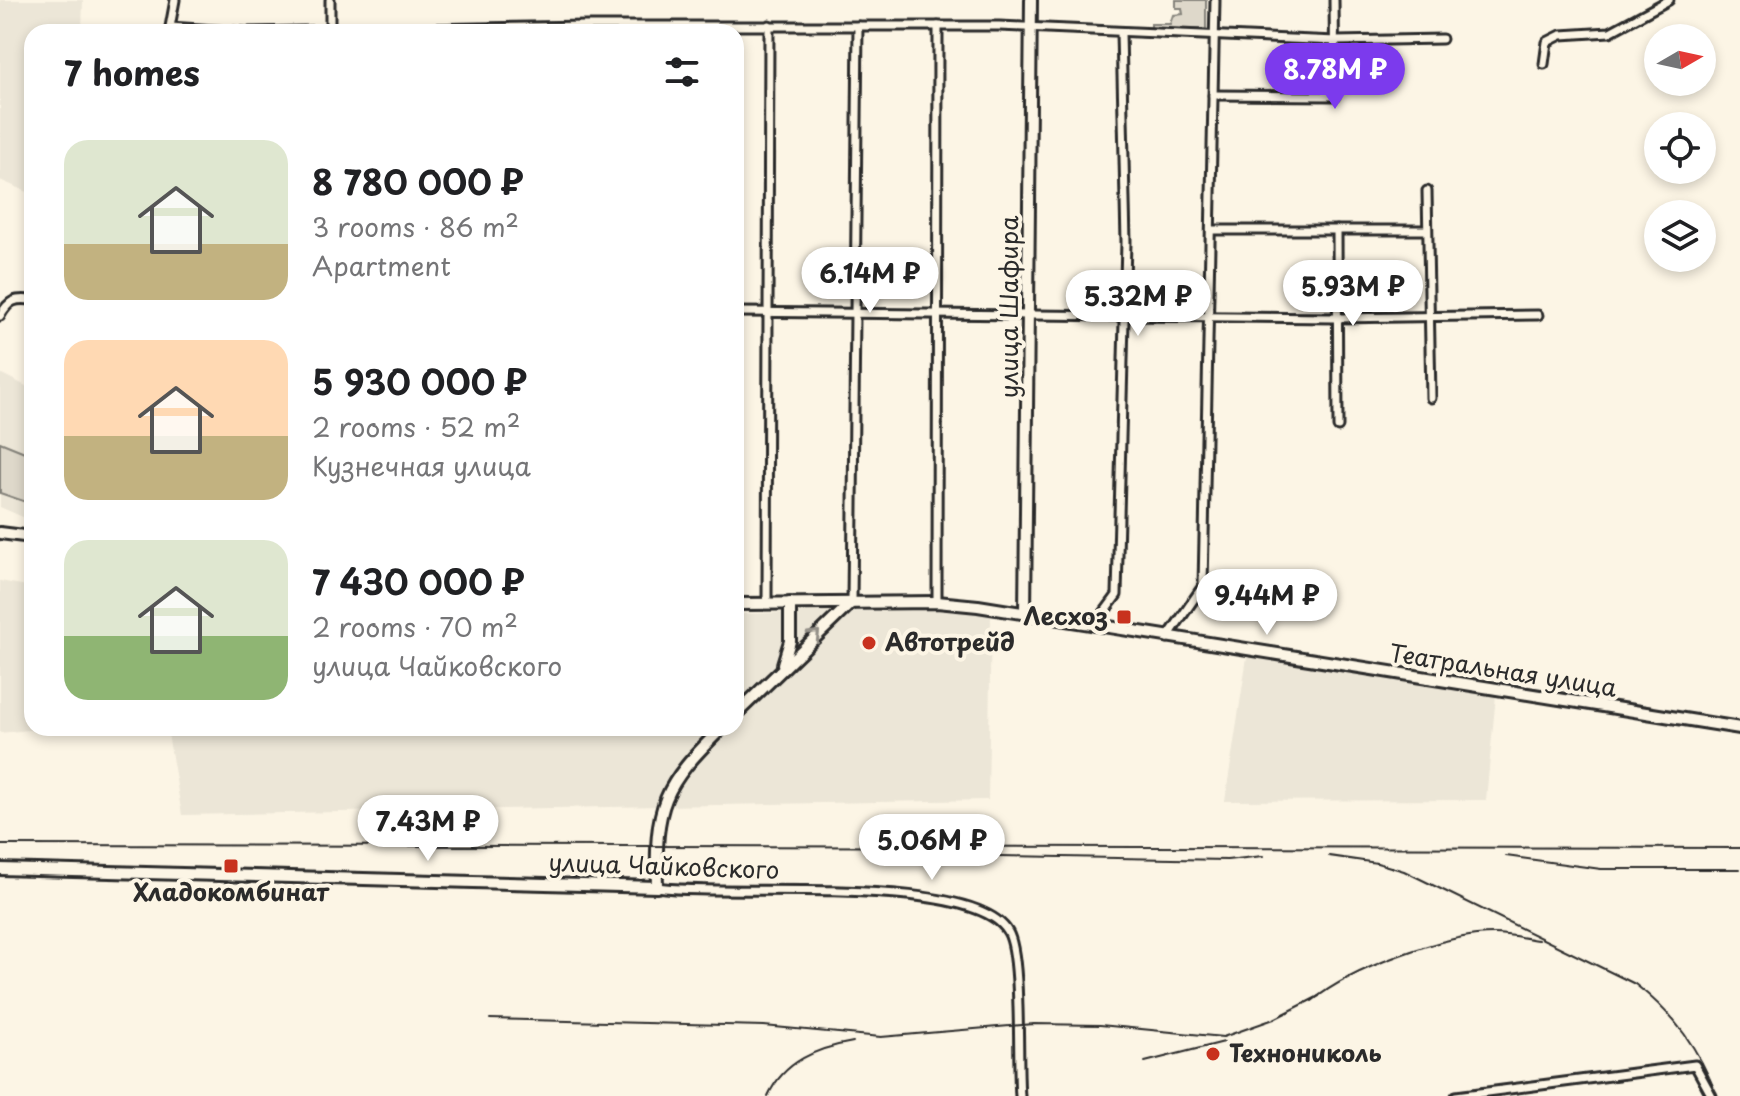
<!DOCTYPE html>
<meta charset="utf-8">
<style>
body{margin:0;font-family:"Playpen Sans",sans-serif;background:#f2f2f2;color:#202124;height:100vh;display:flex;flex-direction:column;font-size:30px;white-space:nowrap}
*{box-sizing:border-box;margin:0}
p{font-size:26px;color:#757577}
.icon{flex:none;width:44px;height:44px;fill:none;stroke:currentColor;stroke-width:2;stroke-linecap:round;stroke-linejoin:round}
.map{position:relative;flex:1;overflow:hidden}
.panel{position:absolute;left:24px;top:24px;width:720px;height:712px;display:flex;flex-direction:column;background:#fff;border-radius:24px;box-shadow:0 4px 12px #0003}
.panel>*{flex:none}
.needle{width:52px;rotate:81deg}
.buttons{position:absolute;left:1644px;top:24px;display:grid;gap:16px}
.buttons a{display:grid;place-items:center;width:72px;height:72px;border-radius:50%;background:#fff;box-shadow:0 4px 12px #0003;font-size:40px}
.price{position:absolute;translate:-50% -68px;padding:0 18px;border-radius:28px;background:#fff;color:#222;font-size:26px;line-height:52px;filter:drop-shadow(0 2px 4px #0008)}
.price::after{content:'';position:absolute;left:50%;top:48px;width:24px;height:18px;margin-left:-12px;background:inherit;clip-path:polygon(0 0,100% 0,50% 100%)}
.price.on{background:#7c3aed;color:#fff}
ul{padding:0;list-style:none}
li{display:flex;align-items:center;gap:24px;height:200px;padding:0 40px}
li span{display:grid;place-items:center;flex:none;width:224px;height:160px;border-radius:24px;color:#555}
li>.icon{margin-inline-start:auto}
span .icon{width:96px;height:96px;fill:#fffc;stroke-width:1}
li b{font-size:34px}
h2{display:flex;justify-content:space-between;align-items:center;height:96px;padding:0 40px;font-size:34px}
.map>svg:first-child{display:block}
.built{fill:#ece6d7}
.green{fill:#ded8ca;stroke:#84827a;stroke-width:2}
.lines{fill:none;stroke-linecap:round;stroke-linejoin:round}
.street-casing{stroke:#2b2b2b;stroke-width:13}
.secondary-casing{stroke:#2b2b2b;stroke-width:16}
.street{stroke:#fcf5e5;stroke-width:7}
.secondary{stroke:#fcf5e5;stroke-width:10}
.rail{stroke:#2b2b2b;stroke-width:2}
.oneway{stroke:#949088}
.poi-dot{fill:#c8321e;stroke:#fcf5e5;stroke-width:3}
.labels{text-anchor:middle;stroke-width:8;stroke-linejoin:round;paint-order:stroke}
.street-label{font-size:24px;fill:#2b2b2b;stroke:#fcf5e5}
.poi-label{font-size:24px;font-weight:bold;fill:#2b2b2b;stroke:#fcf5e5;text-anchor:start}
</style>
<div class="map">
<svg width="1740" height="1096" viewBox="0 0 1740 1096">
<rect width="100%" height="100%" fill="#fcf5e5"/>
<filter id="ink" filterUnits="userSpaceOnUse"><feTurbulence type="fractalNoise" baseFrequency=".0125" numOctaves="2"/><feDisplacementMap in="SourceGraphic" scale="16" xChannelSelector="R" yChannelSelector="G"/><feConvolveMatrix kernelMatrix="1 2 1 2 8 2 1 2 1" color-interpolation-filters="sRGB"/></filter>
<g filter="url(#ink)">
<!-- built -->
<g class="built">
<polygon points="0,0 83,0 82,32 32,32 32,194 0,180"/>
<polygon points="0,373 32,389 32,521 0,507"/>
<polygon points="0,581 32,587 32,728 38,729 0,733"/>
<polygon points="943,608 991,616 988,800 182,815 167,728 736,728 736,614"/>
<polygon points="1247,657 1496,695 1486,800 1225,801"/>
</g>
<!-- green -->
<g class="green">
<polygon points="1176,0 1206,0 1206,29 1151,30 1151,24 1170,24 1173,15 1183,14 1182,8 1176,8"/>
<polygon points="0,442 32,455 32,504 0,493"/>
</g>
<g class="lines">
<!-- street casing -->
<g class="street-casing">
<g id="street">
<polyline points="330,0 330,32"/>
<polyline points="170,27 245,32"/>
<polyline points="170,27 175,0"/>
<polyline points="249,32 586,26 999,26 1336,41 1442,39"/>
<polyline points="1544,64 1547,42 1561,35 1610,32 1669,0"/>
<polyline points="1213,95 1335,96 1334,0"/>
<polyline points="1427,191 1431,398"/>
<polyline points="1211,230 1427,230"/>
<polyline points="1337,230 1338,427"/>
<polyline points="736,312 1337,318 1538,315"/>
<path d="M0,316C9,300 15,298 32,300"/>
<polyline points="852,602 858,26"/>
<polyline points="937,602 938,26"/>
<polyline points="767,603 769,25"/>
<polyline points="1094,626 1117,595 1126,242 1121,33"/>
<polyline points="1167,638 1203,586 1215,0"/>
<path d="M657,887C726,898 973,872 1008,932C1022,955 1017,1062 1020,1096"/>
<polyline points="1456,1096 1695,1065 1712,1096"/>
</g>
</g>
<!-- secondary casing -->
<g class="secondary-casing">
<g id="secondary">
<polyline points="0,533 32,537"/>
<polyline points="736,604 937,602 978,606 1740,728"/>
<polyline points="1025,614 1031,0"/>
<polyline points="783,664 790,641 790,603"/>
<polyline points="736,714 852,602"/>
<path d="M0,869L657,887C655,804 662,787 722,728"/>
</g>
</g>
<!-- street -->
<use href="#street" class="street"/>
<!-- secondary -->
<use href="#secondary" class="secondary"/>
<!-- rail -->
<g class="rail">
<polyline points="0,845 1740,848"/>
<polyline points="1000,856 1227,860 1263,856"/>
<path d="M1329,856L1377,863L1404,871L1635,984C1675,1015 1699,1049 1717,1096"/>
<polyline points="1506,856 1601,869 1740,869"/>
<path d="M1312,1001C1351,969 1444,934 1494,934C1508,934 1524,938 1538,940"/>
<polyline points="490,1019 764,1026 881,1037 1034,1024 1100,1025 1223,1037 1274,1019 1319,996"/>
<polyline points="1145,1062 1224,1042"/>
<path d="M768,1096C784,1061 817,1048 853,1042"/>
</g>
</g>
<!-- one-way arrows -->
<defs><path id="oneway-chevron" d="M-2-3.5L2.5 0L-2 3.5" fill="none" stroke-width="1.6" stroke-linecap="round" stroke-linejoin="round" transform="scale(2)"/></defs>
<use class="oneway" href="#oneway-chevron" transform="translate(815 635) rotate(-46)"/>
</g>
<!-- markers -->
<g class="poi-dot">
<rect x="1116" y="609" width="16" height="16" rx="4"/>
<circle cx="869" cy="643" r="8"/>
<rect x="223" y="858" width="16" height="16" rx="4"/>
<circle cx="1213" cy="1054" r="8"/>
</g>
<g class="labels">
<!-- street labels -->
<g class="street-label">
<text transform="translate(1010 307) rotate(-90)" y="8">улица Шафира</text>
<text transform="translate(1503 671) rotate(9)" y="8">Театральная улица</text>
<text transform="translate(664 867) rotate(2)" y="8">улица Чайковского</text>
</g>
<!-- poi labels -->
<g class="poi-label">
<text x="1108" y="625" text-anchor="end">Лесхоз</text>
<text x="885" y="651">Автотрейд</text>
<text x="231" y="901" text-anchor="middle">Хладокомбинат</text>
<text x="1229" y="1062">Технониколь</text>
</g>
</g>
</svg>
<div class="buttons">
<a><svg class="needle" viewBox="-14 -14 28 28"><path d="M0-13l5 13h-10z" fill="#e53935"/><path d="M0 13l5-13h-10z" fill="#757577"/></svg></a>
<a><svg class="icon" aria-label="locate" viewBox="0 0 24 24"><circle cx="12" cy="12" r="6"/><path d="M12 2v4M12 18v4M2 12h4M18 12h4"/></svg></a>
<a><svg class="icon" aria-label="layers" viewBox="0 0 24 24"><path d="M12 4l9 5-9 5-9-5zM3 14l9 5 9-5"/></svg></a>
</div>
<b class="price on" style="left:1335px;top:111px">8.78M ₽</b>
<b class="price" style="left:870px;top:315px">6.14M ₽</b>
<b class="price" style="left:1353px;top:328px">5.93M ₽</b>
<b class="price" style="left:1138px;top:338px">5.32M ₽</b>
<b class="price" style="left:1267px;top:637px">9.44M ₽</b>
<b class="price" style="left:428px;top:863px">7.43M ₽</b>
<b class="price" style="left:932px;top:882px">5.06M ₽</b>
<section class="panel">
<h2>7 homes<svg class="icon" aria-label="filters" viewBox="0 0 24 24"><path d="M4 7h16M4 17h16"/><circle cx="9" cy="7" r="2"/><circle cx="15" cy="17" r="2"/></svg></h2>
<ul>
<li><span style="background:linear-gradient(#dfe7d0 65%,#c2b280 0)"><svg class="icon" aria-label="home" viewBox="0 0 24 24"><path d="M3 11l9-7 9 7M6 9v11h12V9"/></svg></span><div><b>8 780 000 ₽</b><p>3 rooms · 86 m²</p><p>Apartment</p></div></li>
<li><span style="background:linear-gradient(#ffd9b3 60%,#c2b280 0)"><svg class="icon" aria-label="home" viewBox="0 0 24 24"><path d="M3 11l9-7 9 7M6 9v11h12V9"/></svg></span><div><b>5 930 000 ₽</b><p>2 rooms · 52 m²</p><p>Кузнечная улица</p></div></li>
<li><span style="background:linear-gradient(#dfe7d0 60%,#8fb573 0)"><svg class="icon" aria-label="home" viewBox="0 0 24 24"><path d="M3 11l9-7 9 7M6 9v11h12V9"/></svg></span><div><b>7 430 000 ₽</b><p>2 rooms · 70 m²</p><p>улица Чайковского</p></div></li>
</ul>
</section>
</div>
